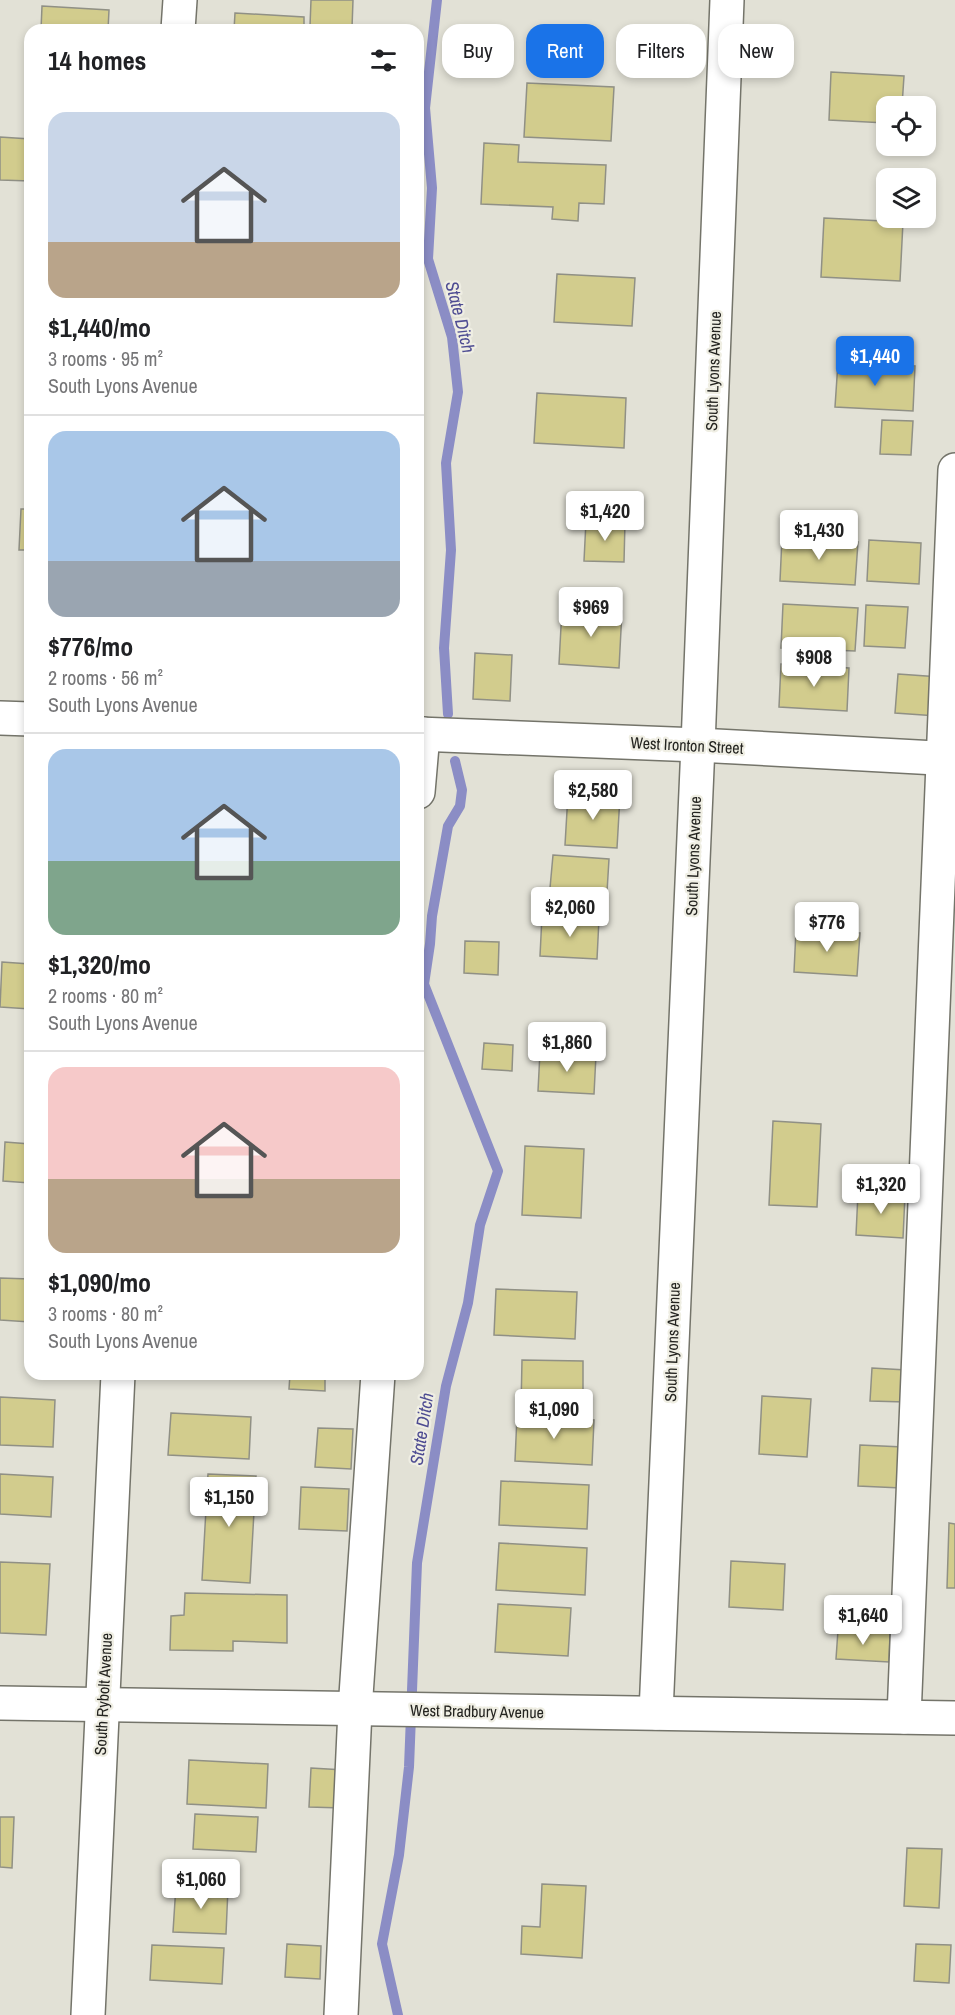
<!DOCTYPE html>
<meta charset="utf-8">
<style>
body{margin:0;font-family:"Archivo Narrow",sans-serif;background:#f2f2f2;color:#202124;height:100vh;display:flex;flex-direction:column;font-size:22px;white-space:nowrap}
*{box-sizing:border-box;margin:0}
p{font-size:20px;color:#757577}
.icon{flex:none;width:33px;height:33px;fill:none;stroke:currentColor;stroke-width:2;stroke-linecap:round;stroke-linejoin:round}
.map{position:relative;flex:1;overflow:hidden}
.side{position:absolute;left:24px;top:24px;width:400px;height:1356px;display:flex;flex-direction:column;background:#fff;border-radius:18px;box-shadow:0 3px 9px #0003}
.side>*{flex:none}
.top-card{position:absolute;left:442px;top:24px;width:422px;height:54px;display:flex;gap:12px}
.tools{position:absolute;left:876px;top:96px;display:grid;gap:12px}
.tools a{display:grid;place-items:center;width:60px;height:60px;border-radius:12px;background:#fff;box-shadow:0 3px 9px #0003;font-size:30px}
.price{position:absolute;translate:-50% -51px;padding:0 14px;border-radius:6px;background:#fff;color:#222;font-size:20px;line-height:39px;filter:drop-shadow(0 2px 3px #0008)}
.price::after{content:'';position:absolute;left:50%;top:36px;width:18px;height:14px;margin-left:-9px;background:inherit;clip-path:polygon(0 0,100% 0,50% 100%)}
.price.selected{background:#1a73e8;color:#fff}
ul{padding:0;list-style:none}
li{display:grid;align-content:center;gap:12px;height:318px;padding:0 24px}
li+li{border-top:2px solid #e0e0e0}
li span{display:grid;place-items:center;height:186px;border-radius:18px;color:#555}
li>.icon{margin-inline-start:auto}
span .icon{width:108px;height:108px;fill:#fffc;stroke-width:1}
li b{font-size:26px}
h2{display:flex;justify-content:space-between;align-items:center;height:72px;padding:0 24px;font-size:26px}
.tag{padding:0 21px;border-radius:18px;background:#fff;box-shadow:0 3px 9px #0003;font-size:21px;line-height:54px}
.tag.selected{background:#1a73e8;color:#fff}
.map>svg:first-child{display:block}
.lines{fill:none;stroke-linecap:round;stroke-linejoin:round}
.stream{stroke:#8b8dc5;stroke-width:10}
.building{fill:#d2cc8d;stroke:#909085;stroke-width:1.5}
.minor-casing{stroke:#74746a;stroke-width:36}
.minor{stroke:#fff;stroke-width:33}
.labels{text-anchor:middle;stroke-width:4.5;stroke-linejoin:round;paint-order:stroke}
.street-label{font-size:16px;fill:#242420;stroke:#efeee3}
.water-label{font-size:18px;font-style:italic;fill:#4e4c92;stroke:#efeee3}
</style>
<div class="map">
<svg width="955" height="2015" viewBox="0 0 955 2015">
<rect width="100%" height="100%" fill="#e2e1d6"/>
<g class="lines">
<!-- stream -->
<g class="stream">
<polyline points="437,0 425,108 432,188 428,259 452,337 458,392 446,463 451,550 444,648 448,714"/>
<polyline points="398,2015 382,1944 399,1855 409,1767 417,1563 446,1386 468,1303 480,1225 498,1171 424,984 430,944 432,916 448,826 460,806 462,790 455,761"/>
</g>
</g>
<!-- building -->
<g class="building">
<polygon points="311,0 353,0 352,28 310,26"/>
<polygon points="42,6 109,10 108,30 41,30"/>
<polygon points="235,13 304,17 304,30 234,30"/>
<polygon points="831,72 904,76 902,106 886,106 886,123 829,120"/>
<polygon points="527,83 614,87 611,141 524,137"/>
<polygon points="0,137 30,139 30,181 0,180"/>
<polygon points="484,143 519,145 518,162 606,165 604,204 579,203 578,221 552,219 553,207 481,204"/>
<polygon points="824,218 903,222 900,281 821,277"/>
<polygon points="557,274 635,278 632,326 554,322"/>
<polygon points="30,324 30,428 25,428"/>
<polygon points="838,362 915,366 913,411 835,407"/>
<polygon points="537,393 626,398 624,448 534,443"/>
<polygon points="882,420 913,421 911,455 880,454"/>
<polygon points="21,509 30,509 30,550 19,550"/>
<polygon points="586,521 625,522 624,562 584,561"/>
<polygon points="782,538 858,542 855,585 780,581"/>
<polygon points="869,540 921,543 919,584 867,581"/>
<polygon points="783,604 858,608 855,651 781,648"/>
<polygon points="866,605 908,607 905,648 864,646"/>
<polygon points="562,608 622,611 619,668 559,664"/>
<polygon points="475,653 512,655 510,701 473,699"/>
<polygon points="781,664 849,668 847,711 779,707"/>
<polygon points="898,674 940,677 937,716 895,713"/>
<polygon points="568,794 620,796 617,848 565,845"/>
<polygon points="553,855 609,859 607,892 550,888"/>
<polygon points="542,916 599,919 597,959 540,956"/>
<polygon points="796,930 860,933 857,976 794,972"/>
<polygon points="465,941 499,942 498,975 464,973"/>
<polygon points="2,962 30,964 30,1009 0,1007"/>
<polygon points="484,1043 513,1045 512,1071 482,1069"/>
<polygon points="540,1052 596,1055 594,1094 538,1091"/>
<polygon points="773,1121 821,1124 817,1207 769,1205"/>
<polygon points="5,1142 30,1144 30,1183 3,1181"/>
<polygon points="525,1146 584,1149 581,1218 522,1215"/>
<polygon points="858,1193 905,1195 903,1238 856,1235"/>
<polygon points="0,1278 30,1279 30,1322 0,1320"/>
<polygon points="496,1289 577,1292 575,1339 494,1335"/>
<polygon points="522,1360 583,1361 583,1409 521,1408"/>
<polygon points="872,1368 906,1370 905,1402 870,1401"/>
<polygon points="290,1374 325,1374 325,1391 289,1389"/>
<polygon points="762,1396 811,1399 807,1457 759,1454"/>
<polygon points="0,1397 55,1400 53,1447 0,1445"/>
<polygon points="171,1413 251,1417 249,1459 168,1455"/>
<polygon points="517,1416 594,1420 592,1465 515,1461"/>
<polygon points="318,1428 353,1429 351,1469 315,1467"/>
<polygon points="860,1445 903,1447 901,1488 858,1486"/>
<polygon points="0,1474 53,1477 51,1517 0,1514"/>
<polygon points="208,1474 256,1476 250,1583 202,1580"/>
<polygon points="501,1481 589,1485 587,1529 499,1525"/>
<polygon points="301,1487 349,1489 347,1531 299,1529"/>
<polygon points="949,1523 955,1524 955,1588 947,1588"/>
<polygon points="499,1543 587,1548 585,1595 496,1590"/>
<polygon points="731,1561 785,1564 783,1610 729,1607"/>
<polygon points="0,1562 50,1564 46,1635 0,1633"/>
<polygon points="185,1593 287,1595 287,1643 233,1641 233,1651 170,1650 171,1616 184,1615"/>
<polygon points="498,1604 571,1608 568,1656 495,1652"/>
<polygon points="838,1630 890,1633 889,1662 836,1659"/>
<polygon points="189,1760 268,1764 266,1808 187,1804"/>
<polygon points="311,1768 344,1770 342,1808 309,1807"/>
<polygon points="195,1814 258,1817 256,1852 193,1849"/>
<polygon points="0,1817 14,1817 12,1868 0,1867"/>
<polygon points="907,1848 942,1849 939,1908 904,1906"/>
<polygon points="542,1884 586,1886 582,1958 521,1954 522,1926 540,1927"/>
<polygon points="176,1885 228,1888 226,1934 173,1932"/>
<polygon points="287,1944 321,1946 320,1979 285,1977"/>
<polygon points="916,1944 951,1945 949,1983 914,1981"/>
<polygon points="152,1945 224,1948 222,1984 150,1980"/>
</g>
<g class="lines">
<!-- minor casing -->
<g class="minor-casing">
<g id="minor">
<polyline points="178,30 180,0"/>
<polyline points="0,718 30,719"/>
<polyline points="418,734 698,745 955,759"/>
<polyline points="418,792 423,734"/>
<polyline points="0,1703 955,1718"/>
<polyline points="656,1713 698,745 727,0"/>
<polyline points="904,1717 955,470"/>
<polyline points="88,2015 118,1374"/>
<polyline points="341,2015 355,1710 378,1374"/>
</g>
</g>
<!-- minor -->
<use href="#minor" class="minor"/>
</g>
<g class="labels">
<!-- street labels -->
<g class="street-label">
<text transform="translate(713 371) rotate(-88)" y="6">South Lyons Avenue</text>
<text transform="translate(687 745) rotate(3)" y="6">West Ironton Street</text>
<text transform="translate(693 856) rotate(-88)" y="6">South Lyons Avenue</text>
<text transform="translate(672 1342) rotate(-88)" y="6">South Lyons Avenue</text>
<text transform="translate(103 1694) rotate(-87)" y="6">South Rybolt Avenue</text>
<text transform="translate(477 1711) rotate(1)" y="6">West Bradbury Avenue</text>
</g>
<!-- water labels -->
<g class="water-label">
<text transform="translate(460 317) rotate(76)" y="6">State Ditch</text>
<text transform="translate(422 1429) rotate(-81)" y="6">State Ditch</text>
</g>
</g>
</svg>
<div class="tools">
<a><svg class="icon" aria-label="locate" viewBox="0 0 24 24"><circle cx="12" cy="12" r="6"/><path d="M12 2v4M12 18v4M2 12h4M18 12h4"/></svg></a>
<a><svg class="icon" aria-label="layers" viewBox="0 0 24 24"><path d="M12 4l9 5-9 5-9-5zM3 14l9 5 9-5"/></svg></a>
</div>
<b class="price selected" style="left:875px;top:387px">$1,440</b>
<b class="price" style="left:605px;top:542px">$1,420</b>
<b class="price" style="left:819px;top:561px">$1,430</b>
<b class="price" style="left:591px;top:638px">$969</b>
<b class="price" style="left:814px;top:688px">$908</b>
<b class="price" style="left:593px;top:821px">$2,580</b>
<b class="price" style="left:570px;top:938px">$2,060</b>
<b class="price" style="left:827px;top:953px">$776</b>
<b class="price" style="left:567px;top:1073px">$1,860</b>
<b class="price" style="left:881px;top:1215px">$1,320</b>
<b class="price" style="left:554px;top:1440px">$1,090</b>
<b class="price" style="left:229px;top:1528px">$1,150</b>
<b class="price" style="left:863px;top:1646px">$1,640</b>
<b class="price" style="left:201px;top:1910px">$1,060</b>
<div class="top-card">
<a class="tag">Buy</a>
<a class="tag selected">Rent</a>
<a class="tag">Filters</a>
<a class="tag">New</a>
</div>
<section class="side">
<h2>14 homes<svg class="icon" aria-label="filters" viewBox="0 0 24 24"><path d="M4 7h16M4 17h16"/><circle cx="9" cy="7" r="2"/><circle cx="15" cy="17" r="2"/></svg></h2>
<ul>
<li><span style="background:linear-gradient(#c9d6e8 70%,#b9a48a 0)"><svg class="icon" aria-label="home" viewBox="0 0 24 24"><path d="M3 11l9-7 9 7M6 9v11h12V9"/></svg></span><div><b>$1,440/mo</b><p>3 rooms · 95 m²</p><p>South Lyons Avenue</p></div></li>
<li><span style="background:linear-gradient(#a9c7e8 70%,#9aa5b1 0)"><svg class="icon" aria-label="home" viewBox="0 0 24 24"><path d="M3 11l9-7 9 7M6 9v11h12V9"/></svg></span><div><b>$776/mo</b><p>2 rooms · 56 m²</p><p>South Lyons Avenue</p></div></li>
<li><span style="background:linear-gradient(#a9c7e8 60%,#7fa58c 0)"><svg class="icon" aria-label="home" viewBox="0 0 24 24"><path d="M3 11l9-7 9 7M6 9v11h12V9"/></svg></span><div><b>$1,320/mo</b><p>2 rooms · 80 m²</p><p>South Lyons Avenue</p></div></li>
<li><span style="background:linear-gradient(#f6c9c9 60%,#b9a48a 0)"><svg class="icon" aria-label="home" viewBox="0 0 24 24"><path d="M3 11l9-7 9 7M6 9v11h12V9"/></svg></span><div><b>$1,090/mo</b><p>3 rooms · 80 m²</p><p>South Lyons Avenue</p></div></li>
</ul>
</section>
</div>
